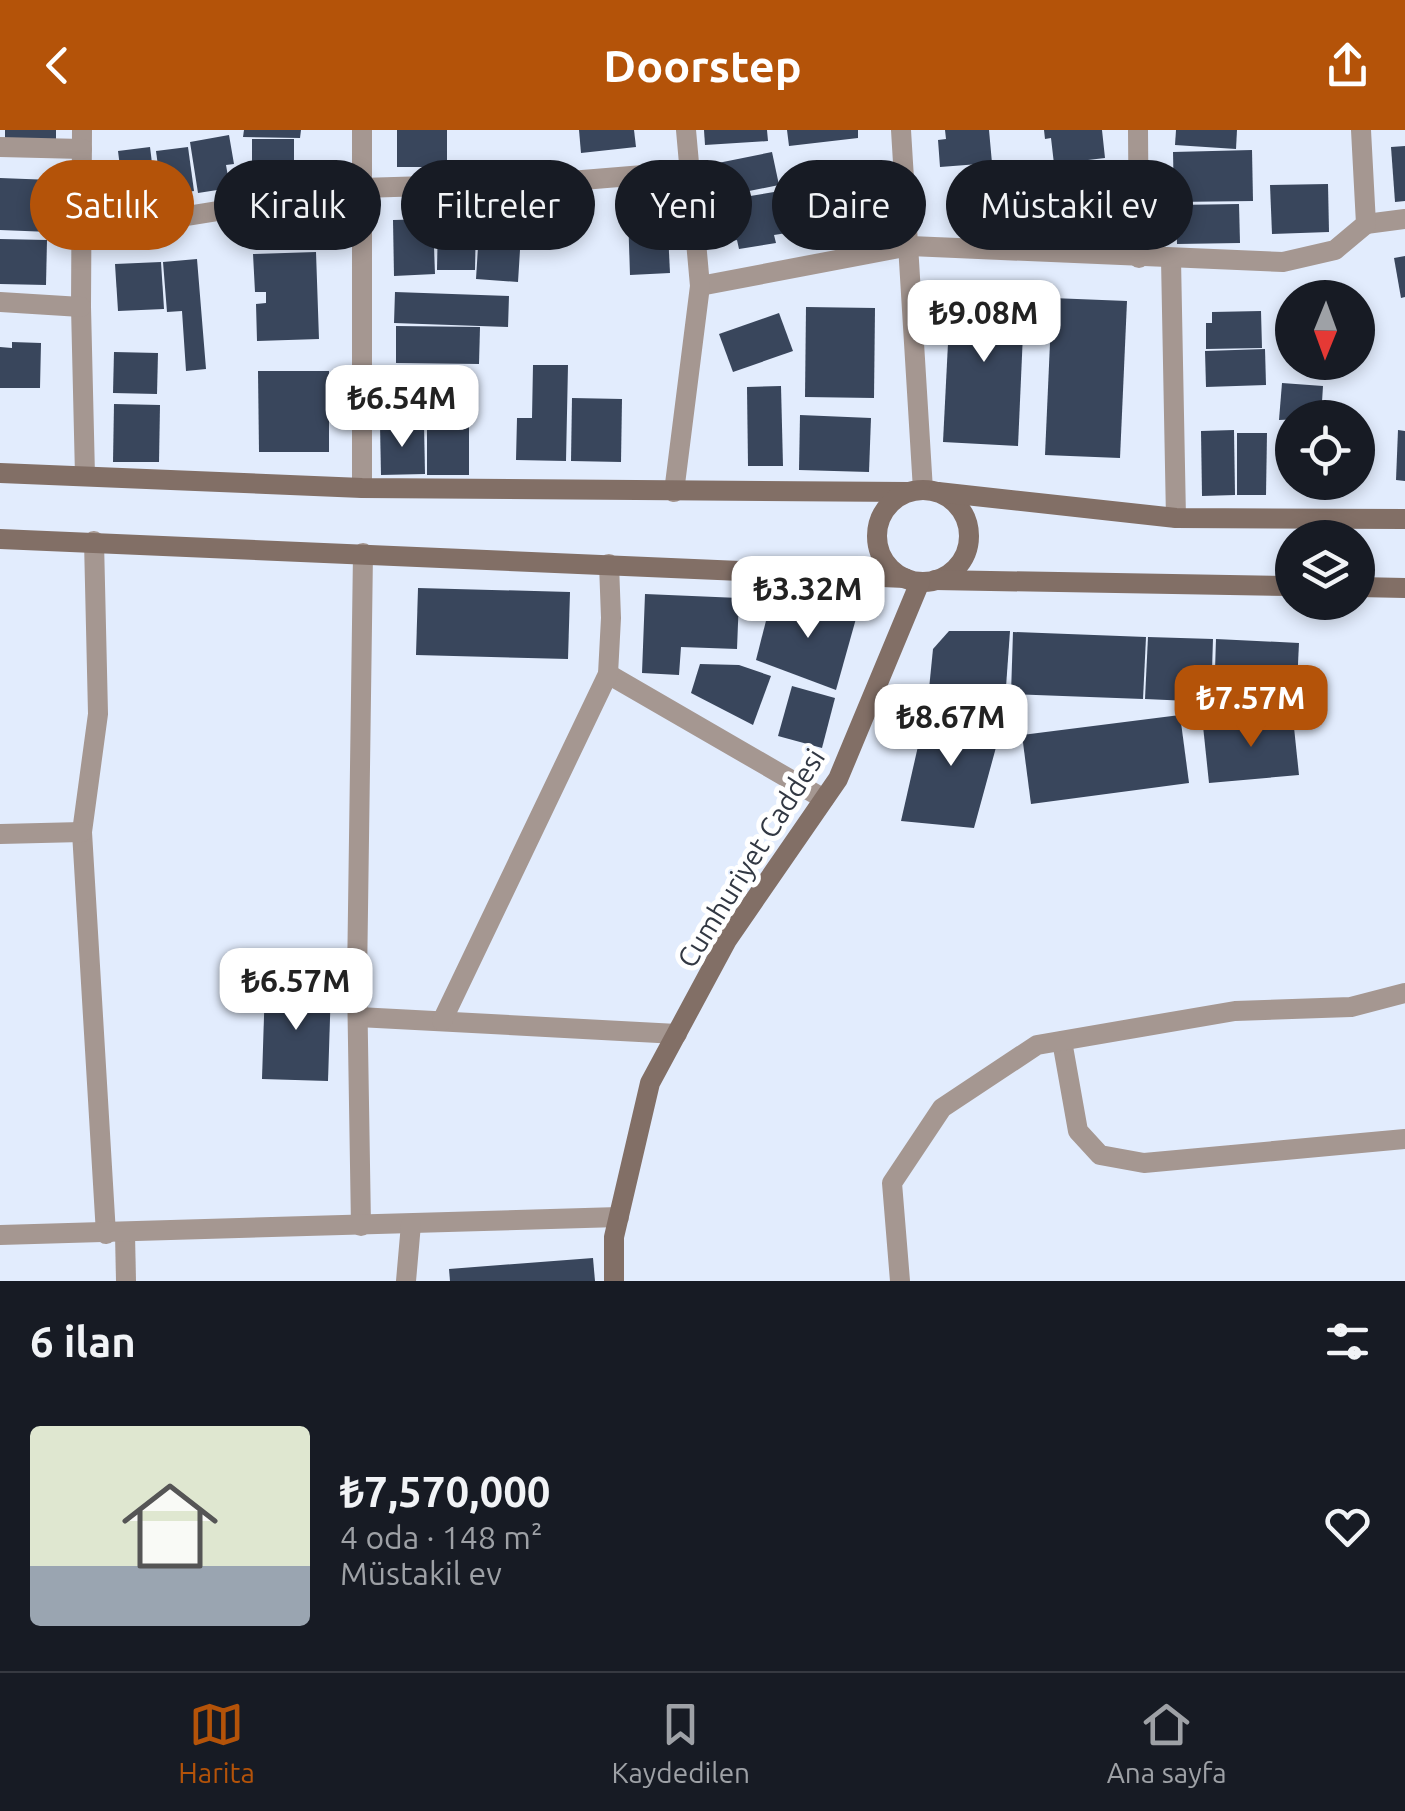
<!DOCTYPE html>
<html lang="tr">
<meta charset="utf-8">
<style>
body{margin:0;font-family:Ubuntu,sans-serif;background:#20242c;color:#f1f3f6;height:100vh;display:flex;flex-direction:column;font-size:38px;white-space:nowrap}
*{box-sizing:border-box;margin:0}
p{font-size:32px;color:#9ea1a6}
.icon{flex:none;width:55px;height:55px;fill:none;stroke:currentColor;stroke-width:2;stroke-linecap:round;stroke-linejoin:round}
.map{position:relative;height:1151px;overflow:hidden}
.sheet{display:flex;flex-direction:column;background:#171b24;flex:1}
.sheet>*{flex:none}
.top-card{position:absolute;left:30px;top:30px;width:1345px;height:90px;display:flex;gap:20px}
.needle{width:65px;rotate:181deg}
.tools{position:absolute;left:1275px;top:150px;display:grid;gap:20px}
.tools a{display:grid;place-items:center;width:100px;height:100px;border-radius:50%;background:#171b24;box-shadow:0 5px 15px #0003;font-size:50px}
.price{position:absolute;translate:-50% -85px;padding:0 22px;border-radius:20px;background:#fff;color:#222;font-size:32px;line-height:65px;filter:drop-shadow(0 2px 5px #0008)}
.price::after{content:'';position:absolute;left:50%;top:60px;width:30px;height:22px;margin-left:-15px;background:inherit;clip-path:polygon(0 0,100% 0,50% 100%)}
.price.active{background:#b45309;color:#fff}
ul{padding:0;list-style:none}
li{display:flex;align-items:center;gap:30px;height:250px;padding:0 30px}
li+li{border-top:2px solid #363941}
li span{display:grid;place-items:center;flex:none;width:280px;height:200px;border-radius:10px;color:#555}
li>.icon{margin-inline-start:auto}
span .icon{width:120px;height:120px;fill:#fffc;stroke-width:1}
li b{font-size:42px}
h2{display:flex;justify-content:space-between;align-items:center;height:120px;padding:0 30px;font-size:42px}
.chip{padding:0 35px;border-radius:45px;background:#171b24;box-shadow:0 5px 15px #0003;font-size:35px;line-height:90px}
.chip.active{background:#b45309;color:#fff}
header{display:flex;justify-content:space-between;align-items:center;height:130px;padding:0 30px;background:#b45309;color:#fff;font-size:45px;font-weight:700}
.dock{display:flex;justify-content:space-around;align-items:center;height:140px;border-top:2px solid #363941;background:#171b24;font-size:28px;color:#9ea1a6}
.dock a{display:grid;justify-items:center;gap:5px}
.dock .active{color:#b45309}
.map>svg:first-child{display:block}
.building{fill:#39465c}
.lines{fill:none;stroke-linecap:round;stroke-linejoin:round}
.street{stroke:#a59791;stroke-width:20}
.secondary{stroke:#826f66;stroke-width:20}
.labels{text-anchor:middle;stroke-width:10;stroke-linejoin:round;paint-order:stroke}
.street-label{font-size:28px;fill:#323843;stroke:#fff}
</style>
<header><svg class="icon" aria-label="back" viewBox="0 0 24 24"><path d="M15 5l-7 7 7 7"/></svg>Doorstep<svg class="icon" aria-label="share" viewBox="0 0 24 24"><path d="M12 15V3M7 8l5-5 5 5M5 13v7h14v-7"/></svg></header>
<div class="map">
<svg width="1405" height="1151" viewBox="0 0 1405 1151">
<rect width="100%" height="100%" fill="#e2ecfd"/>
<!-- building -->
<g class="building">
<polygon points="5,0 56,0 56,13 5,11"/>
<polygon points="244,0 301,0 300,8 243,7"/>
<rect x="397" y="0" width="50" height="37"/>
<polygon points="579,0 634,0 636,17 581,23"/>
<polygon points="704,0 767,0 768,11 705,15"/>
<polygon points="787,0 858,0 858,8 789,16"/>
<polygon points="945,0 989,0 992,33 940,37 938,10 946,9"/>
<polygon points="1044,0 1102,0 1105,28 1054,34 1051,8 1045,9"/>
<polygon points="1176,0 1237,0 1236,19 1175,15"/>
<polygon points="229,5 234,34 226,35 230,58 198,63 190,12"/>
<rect x="252" y="9" width="42" height="40"/>
<polygon points="1405,16 1405,71 1395,72 1391,17"/>
<polygon points="150,17 156,66 124,70 118,21"/>
<polygon points="188,17 194,61 162,66 156,21"/>
<polygon points="1252,20 1253,71 1174,72 1173,22"/>
<polygon points="772,22 779,55 714,68 708,35"/>
<polygon points="1024,37 1027,69 992,72 989,40"/>
<polygon points="0,48 52,50 50,102 0,100"/>
<polygon points="861,48 867,100 828,105 822,53"/>
<polygon points="1328,54 1329,102 1272,104 1270,55"/>
<polygon points="786,60 793,102 774,105 776,113 739,119 737,110 721,113 714,72"/>
<polygon points="1239,74 1240,113 1177,114 1176,75"/>
<polygon points="667,82 670,143 630,145 628,83"/>
<polygon points="480,86 522,88 518,152 476,149"/>
<polygon points="433,89 435,144 394,146 393,90"/>
<polygon points="438,90 476,91 475,140 437,140"/>
<polygon points="0,109 47,110 46,155 0,154"/>
<polygon points="316,122 319,209 257,211 256,174 266,173 266,162 255,162 253,124"/>
<polygon points="1405,126 1405,167 1401,168 1394,128"/>
<polygon points="197,129 206,239 186,241 182,181 167,182 163,132"/>
<polygon points="161,132 164,179 118,181 115,134"/>
<polygon points="951,154 1025,158 1018,316 943,312"/>
<polygon points="395,162 509,166 508,197 394,193"/>
<polygon points="1052,168 1127,171 1120,328 1045,325"/>
<polygon points="1285,170 1292,171 1292,206 1283,205"/>
<polygon points="806,177 875,178 874,268 805,267"/>
<polygon points="1261,181 1262,218 1206,219 1206,193 1212,193 1212,182"/>
<polygon points="779,183 793,221 733,242 719,204"/>
<polygon points="396,196 480,197 479,234 396,233"/>
<polygon points="12,212 41,213 40,258 0,258 0,217 12,218"/>
<polygon points="1265,219 1266,255 1206,257 1205,221"/>
<polygon points="114,222 158,223 157,264 113,263"/>
<polygon points="396,235 462,236 461,269 395,268"/>
<polygon points="533,235 568,235 566,331 516,330 517,288 532,288"/>
<polygon points="258,241 329,241 329,322 259,322"/>
<polygon points="1282,253 1323,256 1321,288 1279,290"/>
<polygon points="781,256 783,336 748,336 747,257"/>
<polygon points="572,268 622,269 621,332 571,331"/>
<polygon points="114,274 160,275 159,332 113,332"/>
<polygon points="800,285 871,288 869,342 799,340"/>
<polygon points="424,294 425,344 381,345 380,295"/>
<rect x="427" y="295" width="42" height="50"/>
<polygon points="1234,300 1235,365 1202,366 1201,301"/>
<polygon points="1398,300 1405,301 1405,351 1396,350"/>
<polygon points="1237,303 1267,303 1266,365 1237,365"/>
<polygon points="418,458 570,462 568,529 416,525"/>
<polygon points="645,464 739,468 737,519 681,517 679,545 642,543"/>
<polygon points="770,475 846,476 857,485 836,560 756,530"/>
<polygon points="949,501 1010,501 1004,585 927,579 933,519"/>
<polygon points="1013,502 1146,507 1143,569 1011,564"/>
<polygon points="1148,507 1213,509 1211,572 1145,569"/>
<polygon points="1216,509 1299,513 1296,575 1214,572"/>
<polygon points="700,534 739,535 771,546 753,595 691,563"/>
<polygon points="792,556 835,568 822,618 778,606"/>
<polygon points="926,581 1004,588 974,698 901,691"/>
<polygon points="1180,585 1189,653 1031,674 1022,605"/>
<polygon points="1293,588 1299,645 1209,653 1203,596"/>
<polygon points="265,855 331,857 328,951 262,949"/>
<polygon points="593,1128 595,1151 450,1151 449,1139"/>
</g>
<g class="lines">
<!-- street -->
<g class="street">
<polyline points="82,0 81,177 85,346"/>
<polyline points="901,0 923,360"/>
<polyline points="1138,0 1139,128"/>
<polyline points="0,17 82,19"/>
<polyline points="1366,94 1405,89"/>
<polyline points="81,103 361,58 558,52 692,41"/>
<polyline points="1171,129 1176,388"/>
<polyline points="700,156 910,116 1283,132 1335,120 1366,94 1361,0"/>
<polyline points="0,172 81,177"/>
<polyline points="362,358 362,0"/>
<polyline points="674,362 700,156 686,0"/>
<polyline points="94,411 98,584 82,702 106,1104"/>
<polyline points="608,544 824,669"/>
<polyline points="0,704 82,702"/>
<polyline points="358,887 677,904"/>
<polyline points="442,891 608,544 611,488 609,434"/>
<polyline points="1062,911 1078,1001 1100,1025 1144,1033 1405,1009"/>
<polyline points="361,1096 357,851 363,423"/>
<polyline points="125,1104 126,1151"/>
<polyline points="0,1105 619,1087"/>
<polyline points="406,1151 411,1094"/>
<polyline points="900,1151 892,1053 942,978 1037,915 1235,881 1351,877 1405,863"/>
</g>
<!-- secondary -->
<g class="secondary">
<polyline points="0,343 362,358 908,362"/>
<circle cx="923" cy="406" r="46"/>
<polyline points="938,362 1176,388 1405,389"/>
<polyline points="0,409 905,448"/>
<polyline points="935,450 1292,456"/>
<polyline points="1358,457 1405,458"/>
<polyline points="614,1151 614,1107 650,953 727,810 838,649 920,452"/>
</g>
</g>
<g class="labels">
<!-- street labels -->
<g class="street-label">
<text transform="translate(751 728) rotate(-58)" y="10">Cumhuriyet Caddesi</text>
</g>
</g>
</svg>
<div class="tools">
<a><svg class="needle" viewBox="-14 -14 28 28"><path d="M0-13l5 13h-10z" fill="#e53935"/><path d="M0 13l5-13h-10z" fill="#9ea1a6"/></svg></a>
<a><svg class="icon" aria-label="locate" viewBox="0 0 24 24"><circle cx="12" cy="12" r="6"/><path d="M12 2v4M12 18v4M2 12h4M18 12h4"/></svg></a>
<a><svg class="icon" aria-label="layers" viewBox="0 0 24 24"><path d="M12 4l9 5-9 5-9-5zM3 14l9 5 9-5"/></svg></a>
</div>
<b class="price" style="left:984px;top:235px">₺9.08M</b>
<b class="price" style="left:402px;top:320px">₺6.54M</b>
<b class="price" style="left:808px;top:511px">₺3.32M</b>
<b class="price active" style="left:1251px;top:620px">₺7.57M</b>
<b class="price" style="left:951px;top:639px">₺8.67M</b>
<b class="price" style="left:296px;top:903px">₺6.57M</b>
<div class="top-card">
<a class="chip active">Satılık</a>
<a class="chip">Kiralık</a>
<a class="chip">Filtreler</a>
<a class="chip">Yeni</a>
<a class="chip">Daire</a>
<a class="chip">Müstakil ev</a>
</div>
</div>
<section class="sheet">
<h2>6 ilan<svg class="icon" aria-label="filters" viewBox="0 0 24 24"><path d="M4 7h16M4 17h16"/><circle cx="9" cy="7" r="2"/><circle cx="15" cy="17" r="2"/></svg></h2>
<ul>
<li><span style="background:linear-gradient(#dfe7d0 70%,#9aa5b1 0)"><svg class="icon" aria-label="home" viewBox="0 0 24 24"><path d="M3 11l9-7 9 7M6 9v11h12V9"/></svg></span><div><b>₺7,570,000</b><p>4 oda · 148 m²</p><p>Müstakil ev</p></div><svg class="icon" aria-label="heart" viewBox="0 0 24 24"><path d="M12 20l-8-8c-3-5 5-10 8-4 3-6 11-1 8 4z"/></svg></li>
</ul>
</section>
<nav class="dock">
<a class="active"><svg class="icon" aria-label="map" viewBox="0 0 24 24"><path d="M3 6l6-2 6 2 6-2v14l-6 2-6-2-6 2zM9 4v14M15 6v14"/></svg>Harita</a>
<a><svg class="icon" aria-label="saved" viewBox="0 0 24 24"><path d="M7 4h10v16l-5-4-5 4z"/></svg>Kaydedilen</a>
<a><svg class="icon" aria-label="home" viewBox="0 0 24 24"><path d="M3 11l9-7 9 7M6 9v11h12V9"/></svg>Ana sayfa</a>
</nav>
